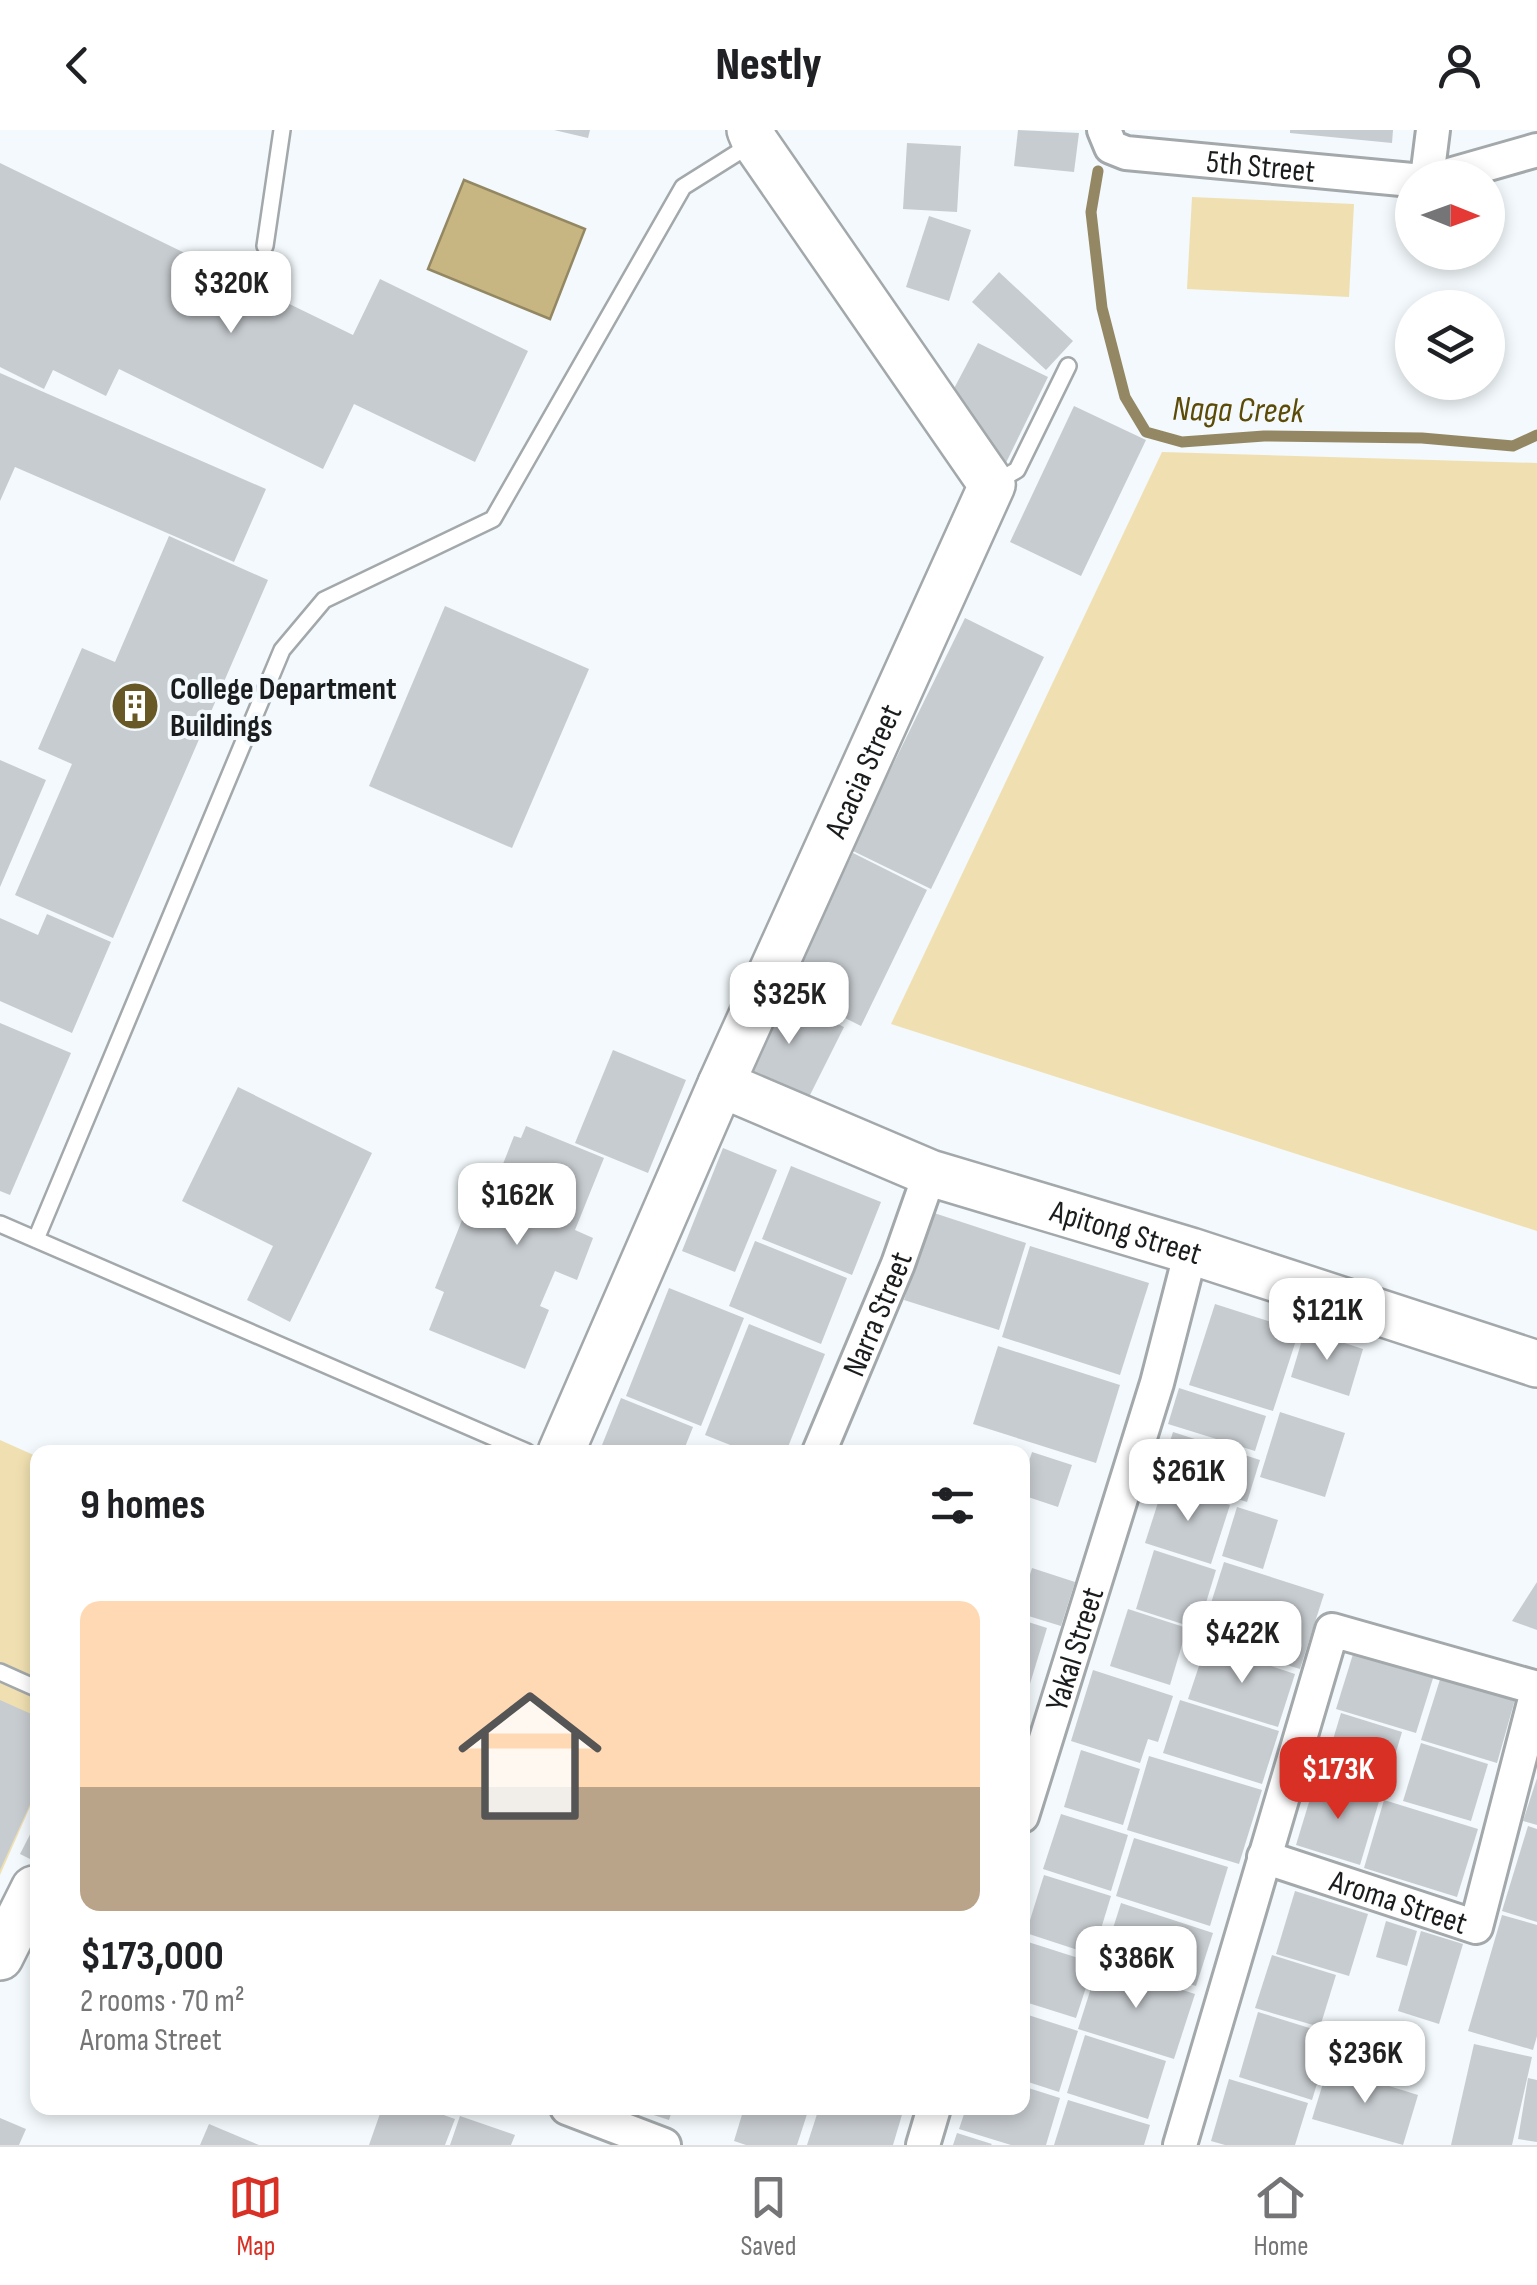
<!DOCTYPE html>
<meta charset="utf-8">
<style>
body{margin:0;font-family:"Sofia Sans Condensed",sans-serif;background:#f6f6f6;color:#202124;height:100vh;display:flex;flex-direction:column;font-size:38px;white-space:nowrap}
*{box-sizing:border-box;margin:0}
p{font-size:32px;color:#757577}
.icon{flex:none;width:55px;height:55px;fill:none;stroke:currentColor;stroke-width:2;stroke-linecap:round;stroke-linejoin:round}
.map{position:relative;flex:1;overflow:hidden}
.details{position:absolute;left:30px;top:1315px;width:1000px;height:670px;display:flex;flex-direction:column;background:#fff;border-radius:20px;box-shadow:0 5px 15px #0003}
.details>*{flex:none}
.needle{width:65px;rotate:91deg}
.buttons{position:absolute;left:1395px;top:30px;display:grid;gap:20px}
.buttons a{display:grid;place-items:center;width:110px;height:110px;border-radius:50%;background:#fff;box-shadow:0 5px 15px #0003;font-size:50px}
.price{position:absolute;translate:-50% -85px;padding:0 22px;border-radius:20px;background:#fff;color:#222;font-size:32px;line-height:65px;filter:drop-shadow(0 2px 5px #0008)}
.price::after{content:'';position:absolute;left:50%;top:60px;width:30px;height:22px;margin-left:-15px;background:inherit;clip-path:polygon(0 0,100% 0,50% 100%)}
.price.selected{background:#d93025;color:#fff}
ul{padding:0;list-style:none}
li{display:grid;align-content:center;gap:20px;height:530px;padding:0 50px}
li span{display:grid;place-items:center;height:310px;border-radius:20px;color:#555}
li>.icon{margin-inline-start:auto}
span .icon{width:180px;height:180px;fill:#fffc;stroke-width:1}
li b{font-size:42px}
h2{display:flex;justify-content:space-between;align-items:center;height:120px;padding:0 50px;font-size:42px}
header{display:flex;justify-content:space-between;align-items:center;height:130px;padding:0 50px;background:#fff;font-size:45px;font-weight:800}
.dock{display:flex;justify-content:space-around;align-items:center;height:140px;border-top:2px solid #e0e0e0;background:#fff;font-size:28px;color:#757577}
.dock a{display:grid;justify-items:center;gap:5px}
.dock .selected{color:#d93025}
.map>svg:first-child{display:block}
.green{fill:#f0e0b1}
.water{fill:#c7b681;stroke:#938863;stroke-width:2.5}
.lines{fill:none;stroke-linecap:round;stroke-linejoin:round}
.stream{stroke:#938863;stroke-width:11}
.building{fill:#c7ccd0}
.lane-casing{stroke:#a3a8ab;stroke-width:20}
.street-casing{stroke:#a3a8ab;stroke-width:38}
.secondary-casing{stroke:#a3a8ab;stroke-width:50}
.lane{stroke:#fff;stroke-width:15}
.street{stroke:#fff;stroke-width:32}
.secondary{stroke:#fff;stroke-width:45}
.labels{text-anchor:middle;stroke-width:8;stroke-linejoin:round;paint-order:stroke}
.street-label{font-size:32px;fill:#1a1c1d;stroke:#f3f9fc}
.poi-label{font-size:32px;font-weight:bold;fill:#1a1c1d;stroke:#f3f9fc;text-anchor:start}
.water-label{font-size:35px;font-style:italic;fill:#5c4a07;stroke:#f3f9fc}
</style>
<header><svg class="icon" aria-label="back" viewBox="0 0 24 24"><path d="M15 5l-7 7 7 7"/></svg>Nestly<svg class="icon" aria-label="person" viewBox="0 0 24 24"><circle cx="12" cy="8" r="4"/><path d="M4 21q1-7 8-7t8 7"/></svg></header>
<div class="map">
<svg width="1537" height="2015" viewBox="0 0 1537 2015">
<rect width="100%" height="100%" fill="#f3f9fc"/>
<!-- green -->
<g class="green">
<polygon points="1192,67 1354,74 1349,167 1187,159"/>
<polygon points="1162,322 1537,333 1537,1101 891,894"/>
<polygon points="0,1310 38,1327 37,1661 0,1745"/>
</g>
<!-- water -->
<polygon class="water" points="464,50 585,99 550,189 428,139"/>
<g class="lines">
<!-- stream -->
<polyline class="stream" points="1098,41 1091,82 1102,178 1125,267 1146,302 1182,312 1264,306 1422,308 1513,316 1537,305"/>
</g>
<!-- building -->
<g class="building">
<polygon points="554,0 590,0 588,8"/>
<polygon points="1018,0 1079,3 1074,42 1014,36"/>
<polygon points="1290,0 1393,0 1392,13 1290,3"/>
<polygon points="907,13 961,16 957,82 903,79"/>
<polygon points="0,33 353,205 380,149 528,221 475,332 354,274 323,339 119,239 106,266 53,240 44,259 0,237"/>
<polygon points="929,86 971,100 949,171 906,157"/>
<polygon points="999,142 1073,211 1046,240 972,172"/>
<polygon points="978,213 1048,247 1000,345 949,268"/>
<polygon points="0,243 266,359 234,432 15,337 0,371"/>
<polygon points="1074,276 1146,310 1081,446 1010,412"/>
<polygon points="169,406 268,450 113,808 15,765 72,634 38,619 82,518 115,532"/>
<polygon points="445,476 589,539 512,718 369,656"/>
<polygon points="965,488 1044,527 931,759 851,720"/>
<polygon points="0,630 46,650 0,757"/>
<polygon points="853,723 927,760 861,896 787,859"/>
<polygon points="47,784 111,812 72,903 0,871 0,788 38,805"/>
<polygon points="771,861 844,897 806,973 735,937"/>
<polygon points="0,893 71,923 10,1065 0,1061"/>
<polygon points="613,920 686,950 648,1043 575,1013"/>
<polygon points="238,957 372,1023 290,1192 247,1170 273,1116 182,1071"/>
<polygon points="526,996 604,1028 575,1100 593,1108 577,1150 555,1141 540,1176 549,1180 525,1239 429,1200 444,1162 435,1158 474,1060 490,1067 514,1006 521,1008"/>
<polygon points="723,1018 777,1040 735,1142 682,1121"/>
<polygon points="791,1036 881,1072 852,1145 762,1109"/>
<polygon points="931,1082 1026,1113 999,1200 904,1170"/>
<polygon points="755,1111 847,1148 821,1214 729,1176"/>
<polygon points="1030,1116 1149,1153 1120,1245 1002,1207"/>
<polygon points="669,1158 744,1188 701,1296 626,1266"/>
<polygon points="1215,1174 1299,1201 1273,1281 1189,1255"/>
<polygon points="749,1194 825,1224 786,1322 748,1322 705,1305"/>
<polygon points="1305,1200 1363,1219 1349,1266 1291,1247"/>
<polygon points="998,1216 1120,1255 1096,1333 973,1294"/>
<polygon points="1179,1258 1266,1286 1255,1321 1168,1294"/>
<polygon points="621,1268 693,1297 683,1322 600,1320"/>
<polygon points="1280,1282 1345,1303 1325,1367 1260,1347"/>
<polygon points="1173,1302 1260,1330 1247,1372 1160,1344"/>
<polygon points="1032,1322 1072,1335 1058,1377 1022,1365 1022,1353"/>
<polygon points="1164,1354 1230,1375 1211,1434 1145,1413"/>
<polygon points="1237,1377 1278,1390 1263,1439 1222,1426"/>
<polygon points="1154,1420 1216,1440 1198,1499 1136,1479"/>
<polygon points="1224,1432 1324,1464 1300,1539 1200,1508"/>
<polygon points="1032,1438 1075,1452 1061,1496 1022,1484 1022,1470"/>
<polygon points="1537,1452 1537,1500 1512,1491"/>
<polygon points="1128,1479 1187,1498 1170,1555 1110,1536"/>
<polygon points="1022,1490 1047,1498 1029,1557 1022,1555"/>
<polygon points="1206,1515 1295,1544 1278,1597 1188,1569"/>
<polygon points="1354,1521 1434,1545 1416,1603 1336,1579"/>
<polygon points="1093,1540 1173,1566 1158,1612 1148,1609 1140,1633 1071,1611"/>
<polygon points="1442,1543 1516,1566 1497,1633 1421,1610"/>
<polygon points="0,1570 38,1587 38,1657 0,1740"/>
<polygon points="1180,1570 1279,1601 1262,1654 1163,1623"/>
<polygon points="1341,1583 1402,1602 1383,1665 1322,1646"/>
<polygon points="1421,1613 1488,1634 1471,1691 1403,1671"/>
<polygon points="1081,1620 1140,1639 1123,1695 1064,1677"/>
<polygon points="1149,1626 1262,1660 1239,1734 1127,1700"/>
<polygon points="1537,1648 1537,1695 1523,1691"/>
<polygon points="1316,1649 1380,1668 1360,1735 1296,1715"/>
<polygon points="1384,1670 1478,1699 1457,1767 1364,1738"/>
<polygon points="1061,1684 1128,1705 1111,1761 1043,1739"/>
<polygon points="38,1689 38,1733 20,1724"/>
<polygon points="1528,1696 1537,1699 1537,1792 1502,1781"/>
<polygon points="1134,1708 1228,1737 1210,1796 1116,1766"/>
<polygon points="1044,1745 1111,1766 1093,1825 1026,1803"/>
<polygon points="1295,1761 1368,1784 1349,1846 1276,1824"/>
<polygon points="1121,1773 1213,1803 1196,1856 1104,1827"/>
<polygon points="1502,1785 1537,1795 1537,1906 1533,1920 1468,1901"/>
<polygon points="1386,1791 1417,1801 1407,1836 1376,1827"/>
<polygon points="1421,1801 1463,1814 1439,1894 1398,1881"/>
<polygon points="1025,1811 1094,1833 1076,1888 1022,1871"/>
<polygon points="1272,1825 1336,1845 1320,1897 1255,1878"/>
<polygon points="1099,1833 1195,1864 1174,1929 1078,1899"/>
<polygon points="1258,1882 1332,1905 1312,1970 1239,1947"/>
<polygon points="1022,1883 1078,1901 1059,1962 1022,1950"/>
<polygon points="1085,1905 1166,1931 1148,1989 1067,1963"/>
<polygon points="1474,1914 1532,1927 1512,2015 1451,2015"/>
<polygon points="1328,1937 1418,1965 1403,2015 1312,1989"/>
<polygon points="1528,1948 1537,1950 1537,2012 1518,2009"/>
<polygon points="1229,1949 1308,1973 1295,2015 1225,2015 1211,2011"/>
<polygon points="1022,1956 1060,1968 1046,2015 1011,2015 959,1999 966,1978 1022,1978"/>
<polygon points="1068,1970 1150,1995 1144,2015 1054,2015"/>
<polygon points="382,1978 424,1978 455,1989 445,2015 369,2015"/>
<polygon points="632,1978 673,1978 669,1990"/>
<polygon points="744,1978 809,1978 797,2015 746,2015 734,2011"/>
<polygon points="819,1978 904,1978 893,2015 807,2015"/>
<polygon points="460,1986 515,2005 511,2015 450,2015"/>
<polygon points="0,1988 26,1999 19,2015 0,2015"/>
<polygon points="209,1994 259,2015 200,2015"/>
<polygon points="957,2003 992,2014 991,2015 953,2015"/>
</g>
<g class="lines">
<!-- lane casing -->
<g class="lane-casing">
<g id="lane">
<polyline points="265,116 282,0"/>
<polyline points="995,353 1017,340 1068,236"/>
<polyline points="0,1094 527,1322"/>
<polyline points="36,1109 282,520 324,470 493,389 683,57 753,13"/>
<polyline points="0,1542 38,1559"/>
</g>
</g>
<!-- street casing -->
<g class="street-casing">
<g id="street">
<path id="s1" d="M1104,0L1111,17L1126,23L1412,50"/>
<polyline points="1427,48 1433,0"/>
<polyline points="1439,48 1537,20"/>
<path id="s2" d="M819,1322L898,1134L930,1043"/>
<path id="s3" d="M1022,1686L1157,1253L1191,1121"/>
<path id="s4" d="M1264,1727L1476,1797L1537,1561"/>
<polyline points="567,1978 664,2015"/>
<polyline points="923,2015 934,1978"/>
<polyline points="1180,2015 1332,1500 1537,1558"/>
</g>
</g>
<!-- secondary casing -->
<g class="secondary-casing">
<g id="secondary">
<path id="s5" d="M721,954L930,1043L1191,1121L1537,1234"/>
<path id="s6" d="M561,1322L721,954L992,355L755,12L750,0"/>
<polyline points="0,1827 34,1759 38,1760"/>
</g>
</g>
<!-- lane -->
<use href="#lane" class="lane"/>
<!-- street -->
<use href="#street" class="street"/>
<!-- secondary -->
<use href="#secondary" class="secondary"/>
</g>
<!-- icons -->
<defs>
<g id="building-disc" transform="scale(2.5)"><circle r="9.5" fill="#685825" stroke="#f3f9fc"/><path d="M-4-6H4V6H1V3H-1V6H-4ZM-2.5-4.3h1.7v1.8h-1.7ZM.8-4.3h1.7v1.8H.8ZM-2.5-1h1.7V.8h-1.7ZM.8-1h1.7V.8H.8Z" fill="#fff"/></g>
</defs>
<g fill-rule="evenodd">
<use href="#building-disc" x="135" y="576"/>
</g>
<g class="labels">
<!-- street labels -->
<g class="street-label">
<text dy="11" stroke="none"><textPath href="#s1" startOffset="170">5th Street</textPath></text>
<text dy="11" stroke="none"><textPath href="#s6" startOffset="745">Acacia Street</textPath></text>
<text dy="11" stroke="none"><textPath href="#s5" startOffset="432">Apitong Street</textPath></text>
<text dy="11" stroke="none"><textPath href="#s2" startOffset="150">Narra Street</textPath></text>
<text dy="11" stroke="none"><textPath href="#s3" startOffset="175">Yakal Street</textPath></text>
<text dy="11" stroke="none"><textPath href="#s4" startOffset="142">Aroma Street</textPath></text>
</g>
<!-- poi labels -->
<g class="poi-label">
<text x="170" y="569">College Department<tspan x="170" dy="37">Buildings</tspan></text>
</g>
<!-- water labels -->
<g class="water-label">
<text transform="translate(1238 279) rotate(1)" y="12">Naga Creek</text>
</g>
</g>
</svg>
<div class="buttons">
<a><svg class="needle" viewBox="-14 -14 28 28"><path d="M0-13l5 13h-10z" fill="#e53935"/><path d="M0 13l5-13h-10z" fill="#757577"/></svg></a>
<a><svg class="icon" aria-label="layers" viewBox="0 0 24 24"><path d="M12 4l9 5-9 5-9-5zM3 14l9 5 9-5"/></svg></a>
</div>
<b class="price" style="left:231px;top:206px">$320K</b>
<b class="price" style="left:789px;top:917px">$325K</b>
<b class="price" style="left:517px;top:1118px">$162K</b>
<b class="price" style="left:1327px;top:1233px">$121K</b>
<b class="price" style="left:1188px;top:1394px">$261K</b>
<b class="price" style="left:1242px;top:1556px">$422K</b>
<b class="price selected" style="left:1338px;top:1692px">$173K</b>
<b class="price" style="left:1136px;top:1881px">$386K</b>
<b class="price" style="left:1365px;top:1976px">$236K</b>
<section class="details">
<h2>9 homes<svg class="icon" aria-label="filters" viewBox="0 0 24 24"><path d="M4 7h16M4 17h16"/><circle cx="9" cy="7" r="2"/><circle cx="15" cy="17" r="2"/></svg></h2>
<ul>
<li><span style="background:linear-gradient(#ffd9b3 60%,#b9a48a 0)"><svg class="icon" aria-label="home" viewBox="0 0 24 24"><path d="M3 11l9-7 9 7M6 9v11h12V9"/></svg></span><div><b>$173,000</b><p>2 rooms · 70 m²</p><p>Aroma Street</p></div></li>
</ul>
</section>
</div>
<nav class="dock">
<a class="selected"><svg class="icon" aria-label="map" viewBox="0 0 24 24"><path d="M3 6l6-2 6 2 6-2v14l-6 2-6-2-6 2zM9 4v14M15 6v14"/></svg>Map</a>
<a><svg class="icon" aria-label="saved" viewBox="0 0 24 24"><path d="M7 4h10v16l-5-4-5 4z"/></svg>Saved</a>
<a><svg class="icon" aria-label="home" viewBox="0 0 24 24"><path d="M3 11l9-7 9 7M6 9v11h12V9"/></svg>Home</a>
</nav>
